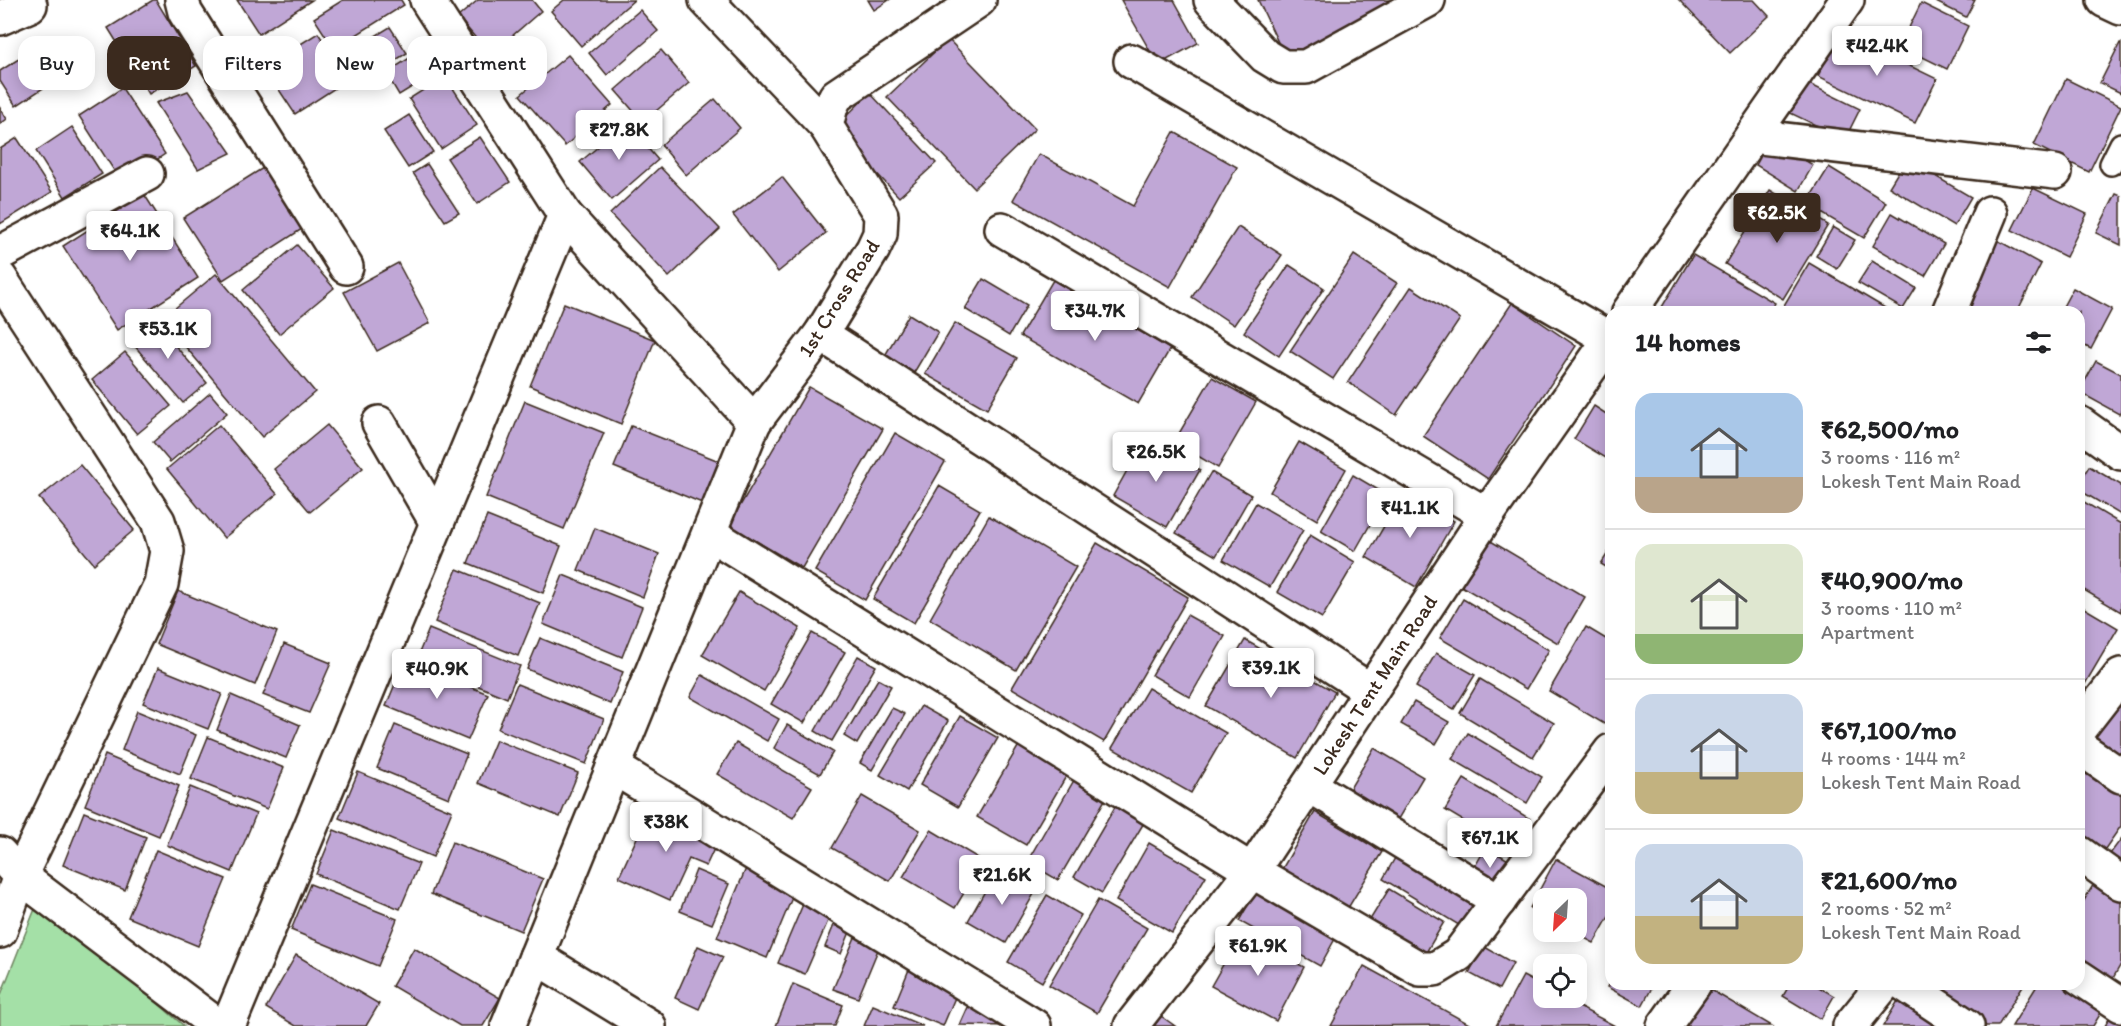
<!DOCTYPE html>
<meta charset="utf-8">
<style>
body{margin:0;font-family:Itim,sans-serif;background:#f6f6f6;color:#202124;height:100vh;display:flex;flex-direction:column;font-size:22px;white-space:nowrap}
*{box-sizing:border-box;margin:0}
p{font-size:20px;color:#757577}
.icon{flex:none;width:33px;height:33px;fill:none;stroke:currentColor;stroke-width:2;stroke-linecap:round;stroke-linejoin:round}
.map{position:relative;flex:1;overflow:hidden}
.details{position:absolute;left:1605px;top:306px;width:480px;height:684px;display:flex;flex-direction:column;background:#fff;border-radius:18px;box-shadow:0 3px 15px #0003}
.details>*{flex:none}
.guide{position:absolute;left:18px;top:36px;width:570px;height:54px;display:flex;gap:12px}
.needle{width:39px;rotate:205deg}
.fabs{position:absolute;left:1533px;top:888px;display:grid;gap:12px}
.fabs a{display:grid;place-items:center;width:54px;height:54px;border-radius:12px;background:#fff;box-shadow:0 3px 15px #0003;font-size:30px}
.price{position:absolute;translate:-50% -51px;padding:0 14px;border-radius:6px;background:#fff;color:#222;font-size:20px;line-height:39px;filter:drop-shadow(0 2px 3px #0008)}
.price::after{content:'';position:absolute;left:50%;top:36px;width:18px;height:14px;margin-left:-9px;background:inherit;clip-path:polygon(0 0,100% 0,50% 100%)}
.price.on{background:#3b2a1e;color:#fff}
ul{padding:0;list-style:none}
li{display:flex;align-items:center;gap:18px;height:150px;padding:0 30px}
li+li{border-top:2px solid #e0e0e0}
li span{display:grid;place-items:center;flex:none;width:168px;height:120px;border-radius:18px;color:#555}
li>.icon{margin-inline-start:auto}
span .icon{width:72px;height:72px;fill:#fffc;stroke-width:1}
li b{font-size:26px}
h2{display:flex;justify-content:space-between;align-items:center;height:72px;padding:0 30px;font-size:26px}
.chip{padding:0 21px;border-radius:18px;background:#fff;box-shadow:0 3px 15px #0003;font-size:21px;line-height:54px}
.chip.on{background:#3b2a1e;color:#fff}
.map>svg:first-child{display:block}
.green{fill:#a4e0a7;stroke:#708562;stroke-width:1.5}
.building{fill:#c0a7d6;stroke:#3b2a1e;stroke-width:1.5}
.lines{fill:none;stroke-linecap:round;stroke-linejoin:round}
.lane-casing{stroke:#3b2a1e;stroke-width:26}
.street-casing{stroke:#3b2a1e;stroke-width:38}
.secondary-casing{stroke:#3b2a1e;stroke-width:38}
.lane{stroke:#fff;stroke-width:21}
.street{stroke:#fff;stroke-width:33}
.secondary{stroke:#fff;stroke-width:33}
.labels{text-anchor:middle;stroke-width:6;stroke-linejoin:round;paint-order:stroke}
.street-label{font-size:21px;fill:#3b2a1e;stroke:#fff}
</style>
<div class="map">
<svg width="2121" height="1026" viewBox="0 0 2121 1026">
<rect width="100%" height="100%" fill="#fff"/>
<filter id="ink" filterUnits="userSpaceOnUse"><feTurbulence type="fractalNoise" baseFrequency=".0167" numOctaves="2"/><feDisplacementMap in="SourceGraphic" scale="12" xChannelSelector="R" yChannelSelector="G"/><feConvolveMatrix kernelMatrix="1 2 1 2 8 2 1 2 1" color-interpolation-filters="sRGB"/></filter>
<g filter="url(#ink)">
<!-- green -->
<polygon class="green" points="35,909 146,993 184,1026 0,1026 0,997"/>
<!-- building -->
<g class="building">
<polygon points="153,0 156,0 196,66 149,94 108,28"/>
<polygon points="237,0 312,0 259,34"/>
<polygon points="343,0 401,0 404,5 334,49 314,18"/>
<polygon points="478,0 532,0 541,11 490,55 458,17"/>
<polygon points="564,0 634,0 581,46 551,11"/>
<polygon points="868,0 889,0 874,10"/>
<polygon points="1121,0 1174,0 1198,43 1158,65"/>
<polygon points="1258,0 1405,0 1285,57"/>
<polygon points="1679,0 1754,0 1769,16 1730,53"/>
<polygon points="1932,0 1975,0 1966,17"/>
<polygon points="1921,3 1968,26 1947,69 1900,46"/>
<polygon points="640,10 658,31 607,75 589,53"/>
<polygon points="390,27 407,53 361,82 344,55"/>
<polygon points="1840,32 1937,79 1915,123 1818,76"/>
<polygon points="318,33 349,79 295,114 264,67"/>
<polygon points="51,38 72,69 16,106 0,81 0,71"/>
<polygon points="948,39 1035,129 974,188 887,97"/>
<polygon points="2120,43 2121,43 2121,93 2100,83"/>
<polygon points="661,50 689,83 643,122 615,90"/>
<polygon points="419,52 433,74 399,95 386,73"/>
<polygon points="568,55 612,105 565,146 520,95"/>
<polygon points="445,76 477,125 441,149 409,99"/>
<polygon points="2066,79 2121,106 2089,172 2034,145"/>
<polygon points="1801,80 1860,109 1845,139 1786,111"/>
<polygon points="122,88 165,154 122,183 79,116"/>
<polygon points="188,91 231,153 198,169 156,103"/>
<polygon points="870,93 936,163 899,197 834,128"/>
<polygon points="715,99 740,128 686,175 661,145"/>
<polygon points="0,108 7,119 0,124"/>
<polygon points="409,115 433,152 408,168 384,131"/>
<polygon points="626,123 658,160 612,200 580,162"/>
<polygon points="72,127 102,174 65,197 36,151"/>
<polygon points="1174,132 1237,167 1170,287 1013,200 1039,154 1133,206"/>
<polygon points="480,137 510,182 477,204 447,158"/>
<polygon points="17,138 52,192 0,224 0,149"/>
<polygon points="1770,140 1813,165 1798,191 1756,165"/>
<polygon points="1906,159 1971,197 1954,226 1889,187"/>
<polygon points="427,164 459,213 445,221 413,173"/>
<polygon points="660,167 720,229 669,277 610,214"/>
<polygon points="1829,167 1886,202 1864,238 1806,204"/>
<polygon points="263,168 302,229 223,280 183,218"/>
<polygon points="782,177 826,233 778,272 733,215"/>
<polygon points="2033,188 2087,214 2066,257 2012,230"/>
<polygon points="1770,190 1828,225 1783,299 1725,264"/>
<polygon points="144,194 198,278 117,330 63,246"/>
<polygon points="2116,194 2121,196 2121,245 2096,233"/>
<polygon points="1892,213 1944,244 1925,276 1873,246"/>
<polygon points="1238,227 1282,255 1234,325 1192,297"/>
<polygon points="1833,227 1855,240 1837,269 1816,256"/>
<polygon points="1997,240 2041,264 2017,312 1961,312"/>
<polygon points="297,245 334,288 279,334 243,290"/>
<polygon points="1354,255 1397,283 1333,379 1290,351"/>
<polygon points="1693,255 1775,303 1770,312 1659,312"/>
<polygon points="1872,261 1916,288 1903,309 1858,283"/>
<polygon points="398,263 430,323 377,351 344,292"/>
<polygon points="1809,263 1890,311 1889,312 1780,312"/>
<polygon points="1289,265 1324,288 1279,356 1244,332"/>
<polygon points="216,274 315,392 262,437 162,319"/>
<polygon points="983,279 1027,305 1009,336 965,309"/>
<polygon points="1053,280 1170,349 1138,404 1020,336"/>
<polygon points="1411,287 1460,319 1396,415 1348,382"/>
<polygon points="2073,288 2112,309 2091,349 2079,343 2079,312 2060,312"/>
<polygon points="564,303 655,340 621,424 530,386"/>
<polygon points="1512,303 1576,346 1488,479 1423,436"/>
<polygon points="909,314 938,332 912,376 883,359"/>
<polygon points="152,318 207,383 183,403 128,338"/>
<polygon points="955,323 1017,358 987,409 925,374"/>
<polygon points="125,352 171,406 137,434 92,380"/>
<polygon points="2096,361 2121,374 2121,410 2119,414 2079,392"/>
<polygon points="1212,377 1256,402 1218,468 1174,442"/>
<polygon points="809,387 883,429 802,568 729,525"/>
<polygon points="210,393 227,413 170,462 153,442"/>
<polygon points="525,401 604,433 564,529 486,497"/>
<polygon points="1594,406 1611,417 1611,461 1574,439"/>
<polygon points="219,425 277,494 224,538 167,469"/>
<polygon points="327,425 363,468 310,512 274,469"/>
<polygon points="631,426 719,461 702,503 614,467"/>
<polygon points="895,433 945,462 865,600 815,571"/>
<polygon points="1145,438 1200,470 1167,527 1113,496"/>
<polygon points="1299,442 1346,469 1317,520 1270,492"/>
<polygon points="80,465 134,530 94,564 39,498"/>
<polygon points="2089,466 2121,485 2121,515 2079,490 2079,483"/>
<polygon points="1211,472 1251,495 1216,556 1176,533"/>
<polygon points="1353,475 1387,495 1355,551 1321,531"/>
<polygon points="939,486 980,510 914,623 873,599"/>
<polygon points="1404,492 1454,521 1416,587 1366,557"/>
<polygon points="2079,499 2121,524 2121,612 2079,587"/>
<polygon points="1256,503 1303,530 1270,587 1223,560"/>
<polygon points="487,516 561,546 543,593 468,563"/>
<polygon points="989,516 1076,567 1016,670 930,619"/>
<polygon points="595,528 659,554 643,597 578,570"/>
<polygon points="1310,535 1355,562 1322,618 1277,592"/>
<polygon points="1484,537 1585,597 1558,643 1456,583"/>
<polygon points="1097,543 1188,597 1104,742 1012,688"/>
<polygon points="1611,548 1611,570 1601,564"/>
<polygon points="457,569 540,603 518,656 435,622"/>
<polygon points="563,575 642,607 622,657 543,624"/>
<polygon points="178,591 277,632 255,685 156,644"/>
<polygon points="739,592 800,628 764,691 702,655"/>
<polygon points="1463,599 1549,650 1526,689 1440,638"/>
<polygon points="2079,605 2118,628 2085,684 2079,680"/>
<polygon points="1187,615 1225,636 1190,697 1152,675"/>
<polygon points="1586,627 1611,642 1611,728 1549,691"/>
<polygon points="429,629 520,666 507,698 416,660"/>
<polygon points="812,633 845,652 804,723 771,704"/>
<polygon points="540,638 623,672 610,704 527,669"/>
<polygon points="1245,640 1335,692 1297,758 1206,706"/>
<polygon points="284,644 331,663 309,713 263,695"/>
<polygon points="1436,653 1475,675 1454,709 1416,687"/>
<polygon points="858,656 876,666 832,741 815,731"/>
<polygon points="405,660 488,694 468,740 386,706"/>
<polygon points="158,668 222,694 208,729 143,703"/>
<polygon points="702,675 779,719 767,741 690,697"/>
<polygon points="878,679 891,686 857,744 844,736"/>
<polygon points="1480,679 1554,723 1533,757 1460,713"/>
<polygon points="517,684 604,719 586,764 498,729"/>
<polygon points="2079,684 2086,688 2079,699"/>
<polygon points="1148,688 1226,733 1191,793 1112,748"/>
<polygon points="2121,693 2121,756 2090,738"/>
<polygon points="231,695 300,725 286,758 217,730"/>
<polygon points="1414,702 1449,722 1436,744 1401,724"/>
<polygon points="921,706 948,721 907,791 880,775"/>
<polygon points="892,708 905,714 872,770 860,763"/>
<polygon points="137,711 196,735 180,774 122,750"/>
<polygon points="960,716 998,738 958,807 920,785"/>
<polygon points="395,725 467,754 449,798 377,768"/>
<polygon points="787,725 833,752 820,774 774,748"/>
<polygon points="1468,733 1542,777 1527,803 1452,759"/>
<polygon points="208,737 284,768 267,809 191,779"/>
<polygon points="496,740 578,773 560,817 478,783"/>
<polygon points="1022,740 1071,768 1026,845 977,817"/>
<polygon points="736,743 812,787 793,818 717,774"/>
<polygon points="1374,748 1423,777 1398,819 1349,790"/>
<polygon points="105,755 179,786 159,836 85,805"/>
<polygon points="2079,757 2121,786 2121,826 2098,859 2079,845"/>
<polygon points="358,772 452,811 433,857 339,818"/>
<polygon points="1077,775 1109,793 1058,880 1027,862"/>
<polygon points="1464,779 1530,819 1512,850 1445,810"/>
<polygon points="190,787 256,814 232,872 167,845"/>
<polygon points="862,796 920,830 890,881 832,848"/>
<polygon points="1119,800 1148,816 1102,893 1074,877"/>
<polygon points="651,807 719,838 706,866 689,859 670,900 619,877"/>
<polygon points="84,812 146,837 125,890 63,865"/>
<polygon points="1315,812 1382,852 1348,908 1282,869"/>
<polygon points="334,830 419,864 400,909 316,874"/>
<polygon points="931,830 983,861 955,908 903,877"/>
<polygon points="2121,839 2121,874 2104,862"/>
<polygon points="452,842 543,879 521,931 431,894"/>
<polygon points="1149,843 1206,876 1172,933 1116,901"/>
<polygon points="1486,847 1512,862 1494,891 1469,877"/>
<polygon points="156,850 226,879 198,946 128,917"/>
<polygon points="1399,851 1479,899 1462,927 1383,879"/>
<polygon points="1556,859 1611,889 1611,913 1594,943 1573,932 1576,932 1576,898 1544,898 1544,916 1530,908"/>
<polygon points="747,866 796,888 767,958 717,937"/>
<polygon points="696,870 729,884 712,924 680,911"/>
<polygon points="997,870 1035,892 1006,943 968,921"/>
<polygon points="2096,880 2121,895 2121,964 2108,987 2079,970 2079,909"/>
<polygon points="310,884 397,919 378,966 291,930"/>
<polygon points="1260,884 1341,928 1320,966 1239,921"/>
<polygon points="1389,889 1444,922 1424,956 1368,923"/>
<polygon points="1047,895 1081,915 1042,982 1008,962"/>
<polygon points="1098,900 1147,928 1097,1013 1049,985"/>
<polygon points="804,902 831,914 805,974 778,963"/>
<polygon points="834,925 850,932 841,954 825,947"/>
<polygon points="1241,933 1304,967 1276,1021 1211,986"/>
<polygon points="856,935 880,945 858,998 833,989"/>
<polygon points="698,946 723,957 699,1009 675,998"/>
<polygon points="1483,946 1513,963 1499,989 1469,973"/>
<polygon points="414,948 500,998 483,1026 460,1026 392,986"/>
<polygon points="296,955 379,1004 366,1026 296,1026 266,1008"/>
<polygon points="1364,966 1471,1025 1331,1026"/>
<polygon points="910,967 959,988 943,1026 894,1006"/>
<polygon points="1523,976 1544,987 1544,998 1562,998 1615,1026 1496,1026"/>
<polygon points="1611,979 1611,984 1654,984 1642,1006 1607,987"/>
<polygon points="793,984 843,1005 835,1026 776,1026"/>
<polygon points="1790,984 1814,984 1834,996 1821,1019 1783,996"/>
<polygon points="1922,984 2024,984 1998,1026 1986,1026"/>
<polygon points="2038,984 2076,984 2107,1003 2093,1026 2012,1026"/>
<polygon points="1706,987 1772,1026 1682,1026"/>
<polygon points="1899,999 1940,1026 1883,1026"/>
<polygon points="873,1005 923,1026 864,1026"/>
<polygon points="969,1005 1009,1022 1007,1026 960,1025"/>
<polygon points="2115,1008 2121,1012 2121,1026 2105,1026"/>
<polygon points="1161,1016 1175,1026 1154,1026"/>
</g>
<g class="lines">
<!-- lane casing -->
<g class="lane-casing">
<polyline id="lane" points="2111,164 2121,144"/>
</g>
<!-- street casing -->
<g class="street-casing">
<g id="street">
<polyline points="182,0 185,12 346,267"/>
<polyline points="427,0 565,215 754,422 508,1026"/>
<polyline points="706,0 826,126"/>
<polyline points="1211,0 1265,56 1283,67 1306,67 1428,0"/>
<polyline points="0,18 30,5"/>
<polyline points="1131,61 1610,339"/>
<polyline points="1752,136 2055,172"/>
<polyline points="1002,229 1487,515"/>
<polyline points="0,253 147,174"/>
<polyline points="0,278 158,521 167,551 161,584 20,876 0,931"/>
<polyline points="1949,312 1990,213"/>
<polyline points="821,334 1371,691"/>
<polyline points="754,422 821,334 873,249 880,234 881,215 826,126 831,106 836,96 979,0"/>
<polyline points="379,423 437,523"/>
<polyline points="2079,423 2121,453"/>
<polyline points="709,533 1252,871 1420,969 1435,969 1458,955 1611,751"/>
<polyline points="2079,729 2121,675"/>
<polyline points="2079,747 2121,776"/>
<polyline points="613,767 1034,1026"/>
<polyline points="1309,785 1499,901"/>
<polyline points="2079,853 2121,883"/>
<polyline points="0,854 20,876 218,1026"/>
<polyline points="536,957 649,1026"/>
<polyline points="2079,977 2121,1005"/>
<polyline points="1904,984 1967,1026"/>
<polyline points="228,1026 565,215"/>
<polyline points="1664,1026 1694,984"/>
<polyline points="1850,1026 1884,984"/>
</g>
</g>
<!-- secondary casing -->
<g class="secondary-casing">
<g id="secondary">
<polyline points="2104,0 2121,8"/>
<polyline points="1629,312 1847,0"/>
<polyline points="1131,1026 1252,871 1487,515 1611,338"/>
</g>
</g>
<!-- lane -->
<use href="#lane" class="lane"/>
<!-- street -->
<use href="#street" class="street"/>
<!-- secondary -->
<use href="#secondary" class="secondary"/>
</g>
</g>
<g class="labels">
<!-- street labels -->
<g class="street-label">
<text transform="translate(839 298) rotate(-58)" y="7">1st Cross Road</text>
<text transform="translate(1375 685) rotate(-57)" y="7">Lokesh Tent Main Road</text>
</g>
</g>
</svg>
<div class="fabs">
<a><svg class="needle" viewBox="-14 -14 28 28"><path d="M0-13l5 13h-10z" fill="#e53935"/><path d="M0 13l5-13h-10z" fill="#757577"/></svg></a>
<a><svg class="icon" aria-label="locate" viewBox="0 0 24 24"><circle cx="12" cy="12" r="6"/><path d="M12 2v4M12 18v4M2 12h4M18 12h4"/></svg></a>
</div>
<b class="price" style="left:1877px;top:77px">₹42.4K</b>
<b class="price" style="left:619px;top:161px">₹27.8K</b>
<b class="price on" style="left:1777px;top:244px">₹62.5K</b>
<b class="price" style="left:130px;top:262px">₹64.1K</b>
<b class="price" style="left:1095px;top:342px">₹34.7K</b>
<b class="price" style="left:168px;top:360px">₹53.1K</b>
<b class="price" style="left:1156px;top:483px">₹26.5K</b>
<b class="price" style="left:1410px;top:539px">₹41.1K</b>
<b class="price" style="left:1271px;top:699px">₹39.1K</b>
<b class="price" style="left:437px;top:700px">₹40.9K</b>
<b class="price" style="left:666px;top:853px">₹38K</b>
<b class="price" style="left:1490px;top:869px">₹67.1K</b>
<b class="price" style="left:1002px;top:906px">₹21.6K</b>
<b class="price" style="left:1258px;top:977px">₹61.9K</b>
<div class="guide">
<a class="chip">Buy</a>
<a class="chip on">Rent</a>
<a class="chip">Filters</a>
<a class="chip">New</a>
<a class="chip">Apartment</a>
</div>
<section class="details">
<h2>14 homes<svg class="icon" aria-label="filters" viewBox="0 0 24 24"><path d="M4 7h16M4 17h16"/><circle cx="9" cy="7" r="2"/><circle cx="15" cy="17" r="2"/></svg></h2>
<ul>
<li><span style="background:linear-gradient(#a9c7e8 70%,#b9a48a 0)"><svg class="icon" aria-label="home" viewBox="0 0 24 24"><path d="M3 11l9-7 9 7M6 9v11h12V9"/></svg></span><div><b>₹62,500/mo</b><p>3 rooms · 116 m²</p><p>Lokesh Tent Main Road</p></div></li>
<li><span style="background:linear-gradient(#dfe7d0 75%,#8fb573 0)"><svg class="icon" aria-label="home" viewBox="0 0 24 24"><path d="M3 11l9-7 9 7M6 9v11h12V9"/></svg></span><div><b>₹40,900/mo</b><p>3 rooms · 110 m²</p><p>Apartment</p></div></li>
<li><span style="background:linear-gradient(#c9d6e8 65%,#c2b280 0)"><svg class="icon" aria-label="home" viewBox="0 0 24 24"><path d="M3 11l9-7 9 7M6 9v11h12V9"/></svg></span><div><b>₹67,100/mo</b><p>4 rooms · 144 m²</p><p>Lokesh Tent Main Road</p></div></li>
<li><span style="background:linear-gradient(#c9d6e8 60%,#c2b280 0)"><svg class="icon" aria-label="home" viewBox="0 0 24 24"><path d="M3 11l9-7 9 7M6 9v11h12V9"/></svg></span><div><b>₹21,600/mo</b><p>2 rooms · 52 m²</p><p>Lokesh Tent Main Road</p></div></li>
</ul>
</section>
</div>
